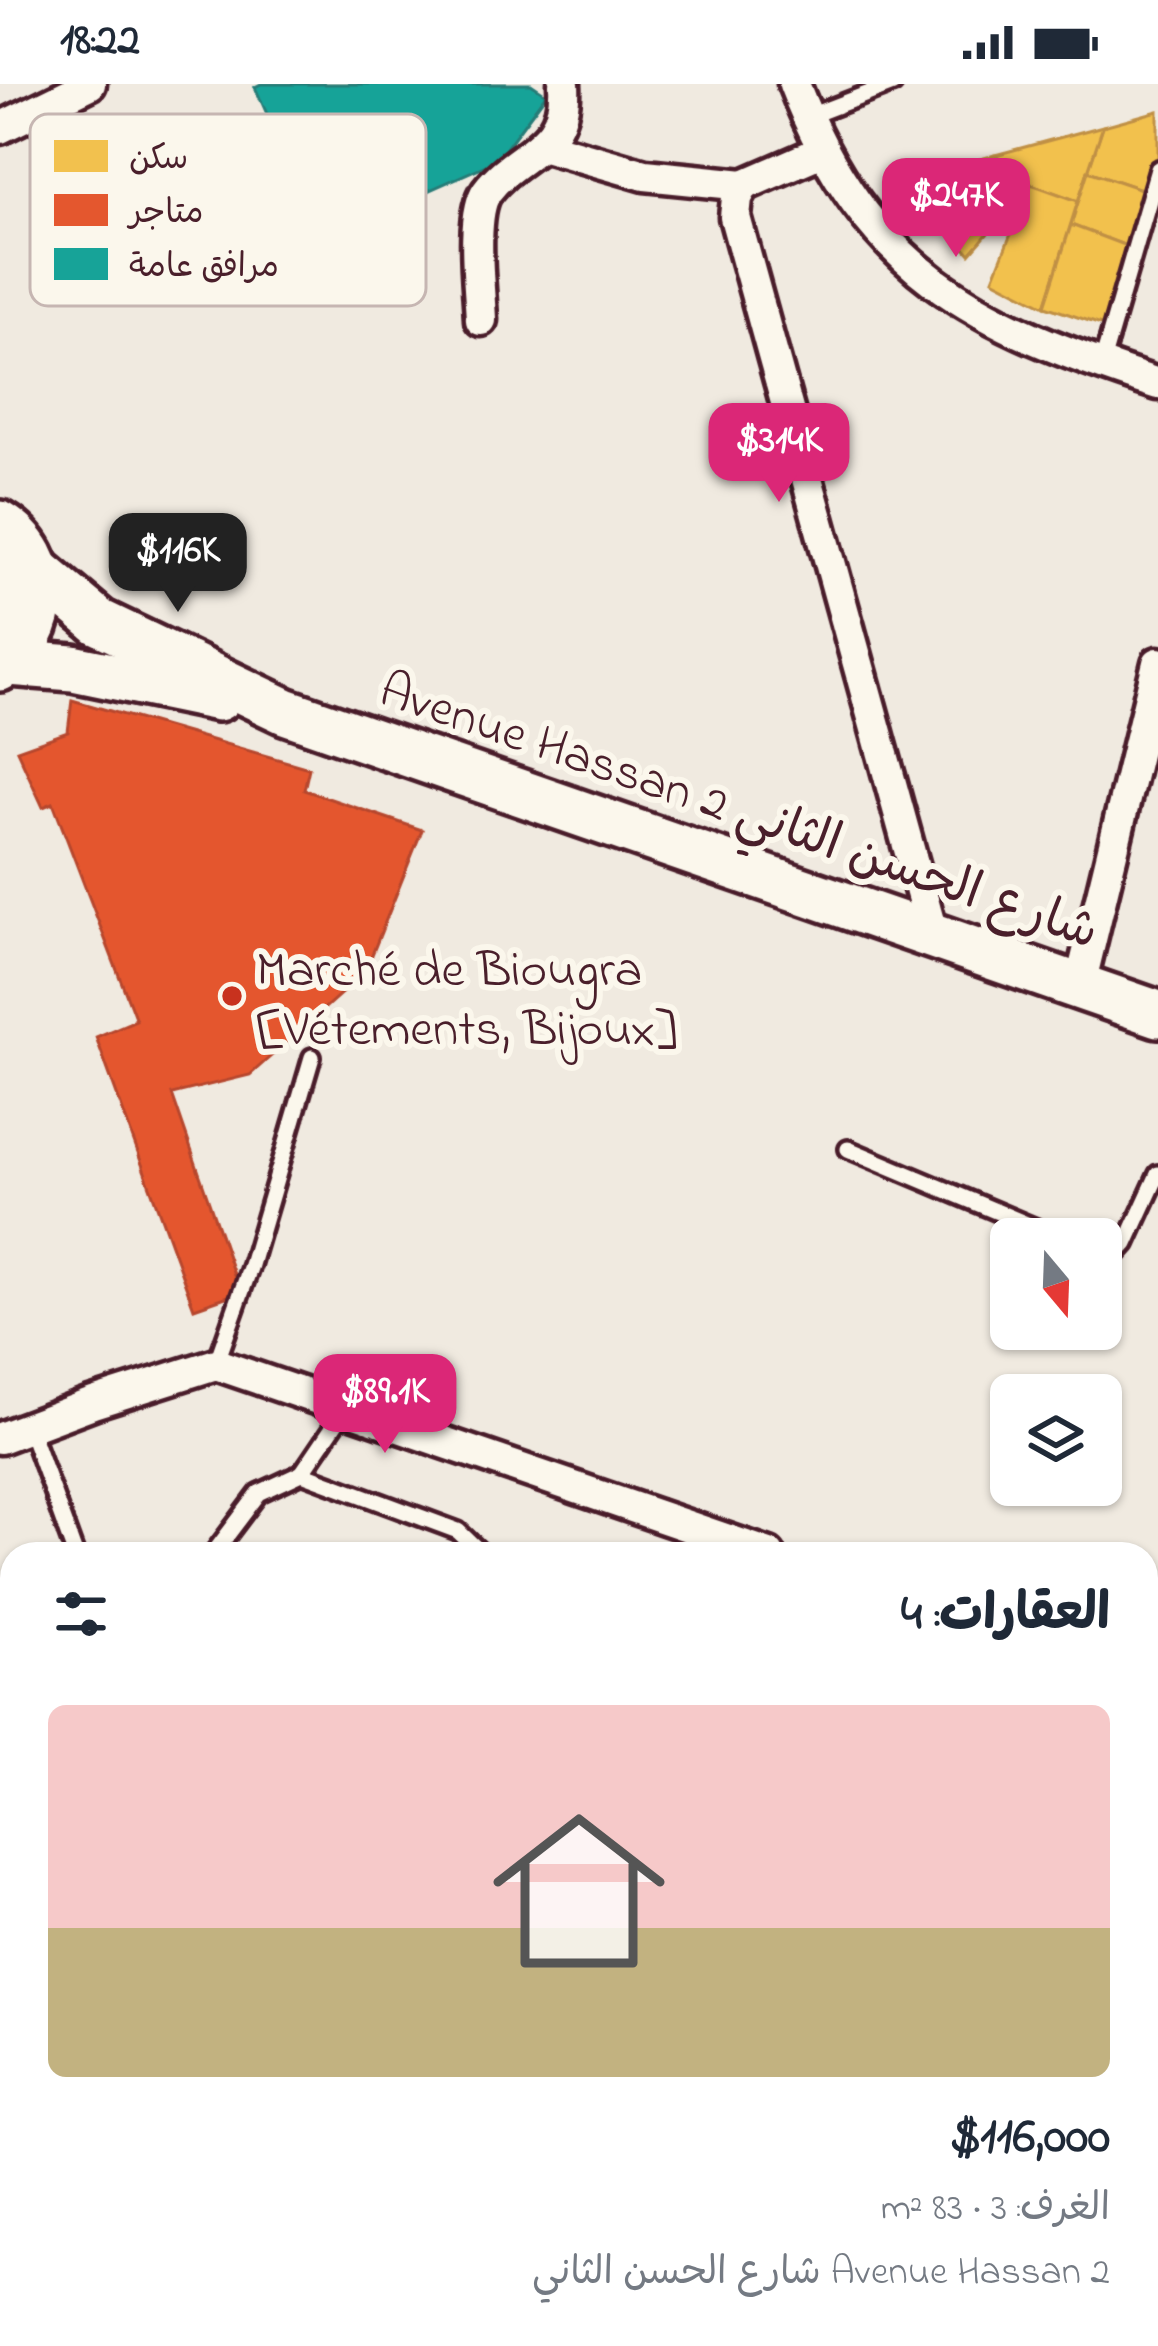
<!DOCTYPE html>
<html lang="ar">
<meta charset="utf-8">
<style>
body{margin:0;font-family:"Indie Flower","Playpen Sans Arabic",sans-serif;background:#f6f6f7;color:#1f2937;direction:rtl;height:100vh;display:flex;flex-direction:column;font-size:45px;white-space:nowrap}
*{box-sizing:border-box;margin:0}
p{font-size:39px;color:#747a83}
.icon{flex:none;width:66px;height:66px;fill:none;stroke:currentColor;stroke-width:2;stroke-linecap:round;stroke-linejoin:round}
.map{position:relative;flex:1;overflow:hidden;direction:ltr}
.side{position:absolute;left:0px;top:1458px;width:1158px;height:804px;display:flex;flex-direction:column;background:#fff;border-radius:36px 36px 0 0;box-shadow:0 3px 9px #0004;direction:rtl}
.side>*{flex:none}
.needle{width:78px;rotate:161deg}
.fabs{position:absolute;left:990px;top:1134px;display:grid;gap:24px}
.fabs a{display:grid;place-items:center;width:132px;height:132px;border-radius:18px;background:#fff;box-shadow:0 3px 9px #0004;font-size:60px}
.price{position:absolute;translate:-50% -102px;padding:0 27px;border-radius:24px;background:#db2777;color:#fff;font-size:39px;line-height:78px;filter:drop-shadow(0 3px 6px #0008)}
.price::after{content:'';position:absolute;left:50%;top:72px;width:36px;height:27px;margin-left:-18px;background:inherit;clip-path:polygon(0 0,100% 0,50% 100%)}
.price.selected{background:#222;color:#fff}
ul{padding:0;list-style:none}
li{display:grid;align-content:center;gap:24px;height:636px;padding:0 48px}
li+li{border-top:3px solid #e0e1e3}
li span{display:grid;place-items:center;height:372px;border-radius:18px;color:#555}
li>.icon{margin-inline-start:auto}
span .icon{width:216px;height:216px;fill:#fffc;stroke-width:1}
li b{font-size:51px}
h2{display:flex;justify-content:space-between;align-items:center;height:144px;padding:0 48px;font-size:51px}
.status{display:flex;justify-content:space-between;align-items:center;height:84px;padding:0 60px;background:#fff;direction:ltr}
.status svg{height:33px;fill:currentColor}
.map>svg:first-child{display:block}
.homes{fill:#f2c14e;stroke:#c09044;stroke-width:3}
.shops{fill:#e4572e;stroke:#b6462d;stroke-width:3}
.public{fill:#17a398;stroke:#267b77;stroke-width:3}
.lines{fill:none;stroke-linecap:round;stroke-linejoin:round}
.lane-casing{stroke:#4a1f2b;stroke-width:24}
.street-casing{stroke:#4a1f2b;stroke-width:39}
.secondary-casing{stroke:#4a1f2b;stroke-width:54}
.lane{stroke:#fbf7ec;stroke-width:15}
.street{stroke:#fbf7ec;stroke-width:30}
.secondary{stroke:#fbf7ec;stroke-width:45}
.poi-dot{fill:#c8321e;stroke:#fbf7ec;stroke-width:4.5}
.labels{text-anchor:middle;stroke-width:12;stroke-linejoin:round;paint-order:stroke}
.street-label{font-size:51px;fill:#4a1f2b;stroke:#fbf7ec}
.poi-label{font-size:51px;fill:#4a1f2b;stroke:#fbf7ec;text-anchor:start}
.key{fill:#fbf7ec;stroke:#c6b6b2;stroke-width:3}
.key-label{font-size:33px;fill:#4a1f2b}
</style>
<div class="status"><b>18:22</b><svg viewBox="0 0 49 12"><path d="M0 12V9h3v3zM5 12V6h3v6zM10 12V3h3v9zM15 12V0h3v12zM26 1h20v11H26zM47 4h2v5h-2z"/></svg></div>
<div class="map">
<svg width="1158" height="2262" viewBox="0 0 1158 2262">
<rect width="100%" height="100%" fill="#f0eae0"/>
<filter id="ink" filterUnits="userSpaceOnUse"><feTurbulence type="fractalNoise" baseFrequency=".00833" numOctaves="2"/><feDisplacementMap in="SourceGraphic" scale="24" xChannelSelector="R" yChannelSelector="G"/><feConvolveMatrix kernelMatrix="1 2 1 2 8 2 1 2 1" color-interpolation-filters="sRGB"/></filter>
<g filter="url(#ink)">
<!-- homes -->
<g class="homes">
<polygon points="1158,27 1158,72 1147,107 1088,87 1103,42"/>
<polygon points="1103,42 1078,117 1031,100 995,71"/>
<polygon points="995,71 1031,100 970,170 925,118 915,93"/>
<polygon points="1088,87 1147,107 1129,163 1071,141"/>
<polygon points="1031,100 1078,117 1045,222 993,195"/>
<polygon points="1071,141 1129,163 1104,242 1045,222"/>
</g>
<!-- shops -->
<g class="shops">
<polygon points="72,616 309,684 304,706 422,746 365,888 250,991 172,1010 240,1208 194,1224 96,953 136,936 53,719 43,723 17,666 68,648"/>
<polygon points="1158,1971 1158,2193 1146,2197 1146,1975"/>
<polygon points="269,2250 656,2250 661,2262 273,2262"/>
<polygon points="717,2250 897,2250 901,2262 721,2262"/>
</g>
<!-- public -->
<polygon class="public" points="261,0 531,0 546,10 497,76 322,154 255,3"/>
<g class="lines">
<!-- lane casing -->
<g class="lane-casing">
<g id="lane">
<polyline points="807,33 893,0"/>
<polyline points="1101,282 1158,85"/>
<polyline points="848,1065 1062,1155"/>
<polyline points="1101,1171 1116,1171 1126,1160 1158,1090"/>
<polyline points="216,1280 251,1181 312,973"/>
<polyline points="346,1324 302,1389 458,1447 482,1470"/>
<polyline points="29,1343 75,1470"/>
<polyline points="213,1470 259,1409 302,1389"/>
<polyline points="1146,1752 1158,1748"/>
<polyline points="1146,1867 1158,1863"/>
</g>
</g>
<!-- street casing -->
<g class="street-casing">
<g id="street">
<path d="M794,0C867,189 975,240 1158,300"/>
<polyline points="0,44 90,0"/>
<polyline points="541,61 645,91 744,101"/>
<polyline points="822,67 744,101 737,114 735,133 933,852"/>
<path d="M481,236C480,206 470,131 487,107C518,66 568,65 564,0"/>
<path d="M0,478C13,500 13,519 0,541"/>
<polyline points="1080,901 1158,579"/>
<polyline points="0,1354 93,1319 216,1280 769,1470"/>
<polyline points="1146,1598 1158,1602"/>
<polyline points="954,2250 958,2262"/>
</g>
</g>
<!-- secondary casing -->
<g class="secondary-casing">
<g id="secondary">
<path d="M0,440C55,473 52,550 0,584"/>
<polyline points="38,487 99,538 285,627 1158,930"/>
<polyline points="9,579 73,584 218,614"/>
<polyline points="0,1848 12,1883"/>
<polyline points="155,2250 159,2262"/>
</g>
</g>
<!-- lane -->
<use href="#lane" class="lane"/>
<!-- street -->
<use href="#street" class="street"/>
<!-- secondary -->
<use href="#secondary" class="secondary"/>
</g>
</g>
<!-- markers -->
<circle class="poi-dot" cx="232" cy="912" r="12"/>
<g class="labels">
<!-- street labels -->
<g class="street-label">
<text transform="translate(740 724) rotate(19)" y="18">Avenue Hassan 2 شارع الحسن الثاني</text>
</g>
<!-- poi labels -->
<g class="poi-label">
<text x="256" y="901">Marché de Biougra<tspan x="256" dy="59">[Vétements, Bijoux]</tspan></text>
</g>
</g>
<!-- legend -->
<rect x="30" y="30" width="396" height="192" rx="18" class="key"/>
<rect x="54" y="56" width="54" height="32" fill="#f2c14e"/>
<rect x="54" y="110" width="54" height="32" fill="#e4572e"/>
<rect x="54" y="164" width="54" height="32" fill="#17a398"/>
<g class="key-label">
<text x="129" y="84">سكن</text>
<text x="129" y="138">متاجر</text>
<text x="129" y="192">مرافق عامة</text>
</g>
</svg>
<div class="fabs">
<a><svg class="needle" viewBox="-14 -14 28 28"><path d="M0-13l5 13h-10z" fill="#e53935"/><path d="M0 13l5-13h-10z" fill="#747a83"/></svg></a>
<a><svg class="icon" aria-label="layers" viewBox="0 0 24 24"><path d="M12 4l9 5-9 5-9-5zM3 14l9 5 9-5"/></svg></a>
</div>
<b class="price" style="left:956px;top:176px">$247K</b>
<b class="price" style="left:779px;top:421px">$314K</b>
<b class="price selected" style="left:178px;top:531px">$116K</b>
<b class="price" style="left:385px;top:1372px">$89.1K</b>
<section class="side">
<h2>العقارات: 4<svg class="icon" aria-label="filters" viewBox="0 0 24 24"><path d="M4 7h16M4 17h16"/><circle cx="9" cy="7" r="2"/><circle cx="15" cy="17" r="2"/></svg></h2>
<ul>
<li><span style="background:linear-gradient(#f6c9c9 60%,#c2b280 0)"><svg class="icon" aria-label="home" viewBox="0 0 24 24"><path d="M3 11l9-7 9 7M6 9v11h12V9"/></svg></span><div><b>$116,000</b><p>الغرف: 3 · 83 m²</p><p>Avenue Hassan 2 شارع الحسن الثاني</p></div></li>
</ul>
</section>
</div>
